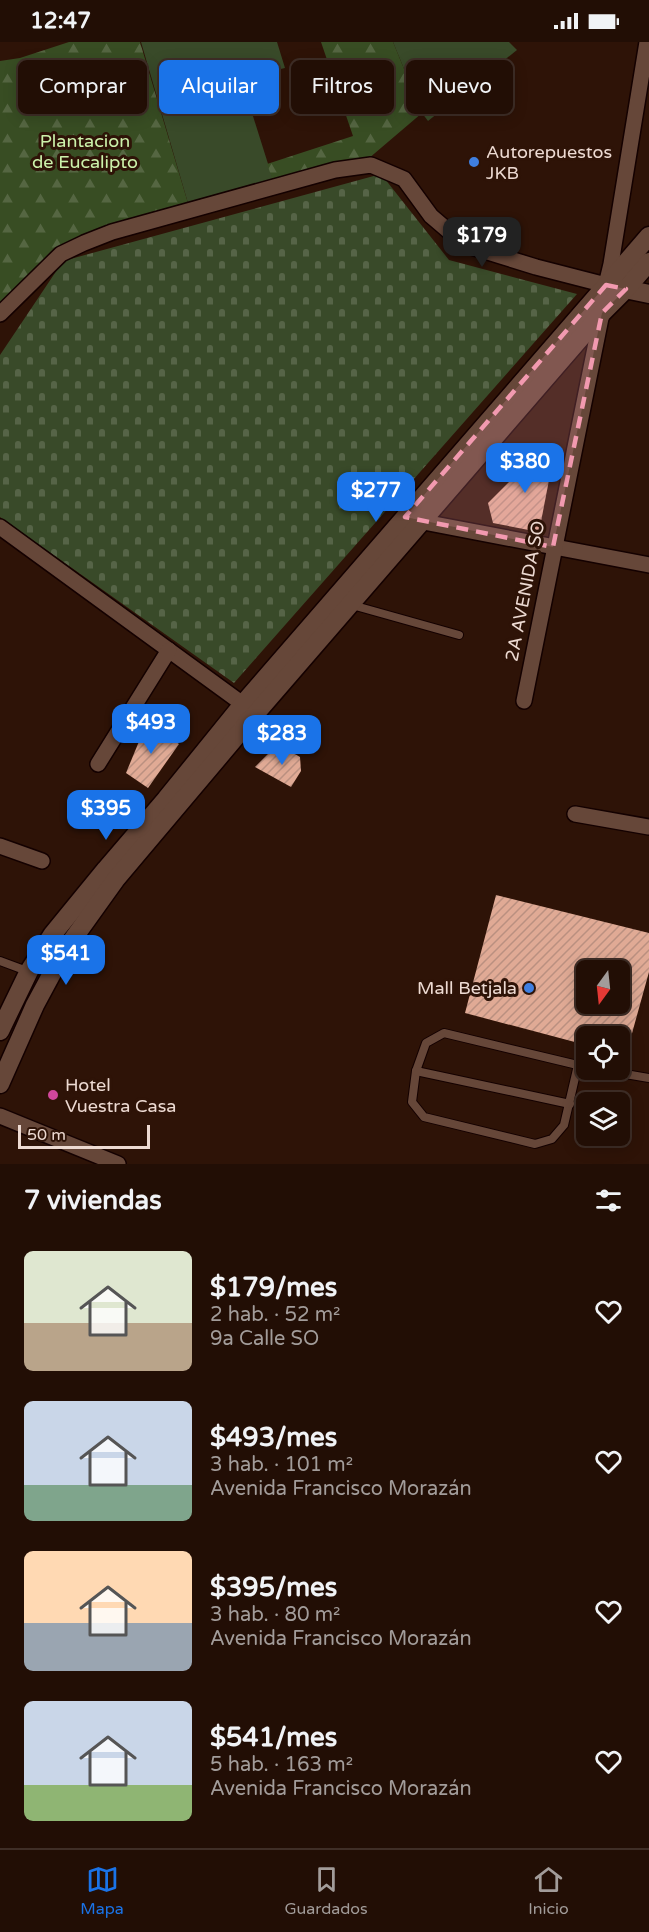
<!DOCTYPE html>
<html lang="es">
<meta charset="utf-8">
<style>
body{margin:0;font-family:"Varela Round",sans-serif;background:#2a170f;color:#f1f3f6;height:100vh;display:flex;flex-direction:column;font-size:22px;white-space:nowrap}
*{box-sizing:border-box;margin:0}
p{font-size:20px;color:#a29c9a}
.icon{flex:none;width:33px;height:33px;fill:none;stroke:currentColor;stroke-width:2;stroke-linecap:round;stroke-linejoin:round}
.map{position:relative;height:1122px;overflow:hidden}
.panel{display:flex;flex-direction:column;background:#220e05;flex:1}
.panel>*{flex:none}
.guide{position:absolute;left:18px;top:18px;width:614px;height:54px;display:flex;gap:12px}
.needle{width:39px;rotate:195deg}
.buttons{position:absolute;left:576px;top:918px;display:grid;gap:12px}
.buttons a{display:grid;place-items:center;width:54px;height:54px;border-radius:9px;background:#220e05;box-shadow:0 3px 15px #0003,0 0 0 2px #3f2e27;font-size:30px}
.scale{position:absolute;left:18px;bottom:15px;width:132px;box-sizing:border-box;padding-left:6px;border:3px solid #eddad2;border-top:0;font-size:16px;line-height:21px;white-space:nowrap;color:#eddad2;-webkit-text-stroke:4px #2e1307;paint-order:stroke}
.price{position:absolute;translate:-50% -51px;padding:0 14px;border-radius:12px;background:#1a73e8;color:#fff;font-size:20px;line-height:39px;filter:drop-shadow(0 2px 3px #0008)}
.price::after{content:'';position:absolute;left:50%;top:36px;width:18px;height:14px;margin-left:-9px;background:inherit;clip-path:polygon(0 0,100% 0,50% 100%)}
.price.on{background:#222;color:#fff}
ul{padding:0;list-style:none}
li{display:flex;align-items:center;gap:18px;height:150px;padding:0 24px}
li span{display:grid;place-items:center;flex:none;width:168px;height:120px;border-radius:9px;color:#555}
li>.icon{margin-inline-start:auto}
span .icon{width:72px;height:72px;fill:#fffc;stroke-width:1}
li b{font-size:26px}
h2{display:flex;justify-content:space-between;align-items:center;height:72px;padding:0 24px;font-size:26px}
.tag{padding:0 21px;border-radius:9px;background:#220e05;box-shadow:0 3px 15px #0003,0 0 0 2px #3f2e27;font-size:21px;line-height:54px}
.tag.on{background:#1a73e8;color:#fff}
.status{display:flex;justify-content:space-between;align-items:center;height:42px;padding:0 30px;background:#220e05;direction:ltr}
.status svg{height:16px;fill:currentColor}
.tab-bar{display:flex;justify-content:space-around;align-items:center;height:84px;border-top:2px solid #3f2e27;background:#220e05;font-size:16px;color:#a29c9a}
.tab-bar a{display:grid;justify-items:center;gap:3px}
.tab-bar .on{color:#1a73e8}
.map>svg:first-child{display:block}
.green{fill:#394a29}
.forest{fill:url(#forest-firs)}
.cemetery{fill:url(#cemetery-stones)}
.building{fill:url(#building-hatch);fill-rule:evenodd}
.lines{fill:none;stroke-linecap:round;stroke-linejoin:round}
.lane-casing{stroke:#140100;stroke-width:10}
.street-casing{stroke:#140100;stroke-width:18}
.secondary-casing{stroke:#140100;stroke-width:21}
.lane{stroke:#664739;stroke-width:8}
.street{stroke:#664739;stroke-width:15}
.secondary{stroke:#664739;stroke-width:18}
.marked{fill:#f29ab0;fill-opacity:0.2;stroke:#f29ab0;stroke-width:4.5;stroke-dasharray:12 8;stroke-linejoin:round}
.shop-dot{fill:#3f7fe0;stroke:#2e1307;stroke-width:2}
.hotel-dot{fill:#d1479c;stroke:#2e1307;stroke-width:2}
.labels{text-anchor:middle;stroke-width:6;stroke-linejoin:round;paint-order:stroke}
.park-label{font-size:18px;fill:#ccf2ab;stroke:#2e1307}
.poi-label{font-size:18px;fill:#eddad2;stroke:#2e1307;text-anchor:start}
.street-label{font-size:18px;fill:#eddad2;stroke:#2e1307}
</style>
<div class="status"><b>12:47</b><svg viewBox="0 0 49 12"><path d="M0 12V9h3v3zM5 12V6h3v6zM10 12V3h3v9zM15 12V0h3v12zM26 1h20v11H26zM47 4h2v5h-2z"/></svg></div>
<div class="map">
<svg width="649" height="1122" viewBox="0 0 649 1122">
<defs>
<pattern id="forest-firs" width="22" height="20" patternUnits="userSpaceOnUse" patternTransform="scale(1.5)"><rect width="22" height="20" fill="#384d23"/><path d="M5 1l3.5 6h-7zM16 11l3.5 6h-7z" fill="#556642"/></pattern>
<pattern id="cemetery-stones" width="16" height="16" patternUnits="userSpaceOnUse" patternTransform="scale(1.5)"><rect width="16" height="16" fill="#394a29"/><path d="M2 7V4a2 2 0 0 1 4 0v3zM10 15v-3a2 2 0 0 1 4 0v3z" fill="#566447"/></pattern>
<pattern id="building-hatch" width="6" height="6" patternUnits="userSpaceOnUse" patternTransform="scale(1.5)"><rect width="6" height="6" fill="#e0aa95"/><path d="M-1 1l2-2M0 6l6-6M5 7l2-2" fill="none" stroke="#ba9080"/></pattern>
</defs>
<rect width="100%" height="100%" fill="#2e1307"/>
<!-- green -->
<g class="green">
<polygon points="141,0 277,0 285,26 241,36 275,144 190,168"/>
<polygon points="393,0 509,0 517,8 428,79 422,71"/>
</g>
<!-- forest -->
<g class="forest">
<polygon points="69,0 140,0 190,168 84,201 0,272 0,19 20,16"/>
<polygon points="321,0 393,0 422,71 368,117 275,144 267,122 353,94"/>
</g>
<!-- cemetery -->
<polygon class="cemetery" points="381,132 449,218 577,252 234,641 0,475 0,313 63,219"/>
<!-- building -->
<g class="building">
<polygon points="548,401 555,407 539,490 493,481 488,461"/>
<polygon points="147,680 179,702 148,746 126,731"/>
<polygon points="283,705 300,715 301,729 291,745 255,725 269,711"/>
<path d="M496,853L649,891V930L626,1013L620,1011V994H586V1003L465,971ZM586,928H620V962H586Z"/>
</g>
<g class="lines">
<!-- lane casing -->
<g class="lane-casing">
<g id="lane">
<polyline points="352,563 459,593"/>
<polyline points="0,919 27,929"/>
<polyline points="578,1023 564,1083 552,1097 535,1102 424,1075 412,1060 416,1029 426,1001 444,991 586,1025"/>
<polyline points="602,1028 649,1036"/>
<polyline points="416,1029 570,1062"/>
</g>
</g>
<!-- street casing -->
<g class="street-casing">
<g id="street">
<polyline points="0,272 61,212 84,201 112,190 335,128 371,123 404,137 431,174 465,203 536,225 606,243 611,222 647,0"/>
<polyline points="413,478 649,523"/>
<polyline points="0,485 251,668"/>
<polyline points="524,659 602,271"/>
<polyline points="98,722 169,608"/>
<polyline points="575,772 649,785"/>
<polyline points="0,804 42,819"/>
<polyline points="0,1074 118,1122"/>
</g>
</g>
<!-- secondary casing -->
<g class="secondary-casing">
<g id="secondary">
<polyline points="615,245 649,252"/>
<polyline points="0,989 29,929 52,893 106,827 166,757 243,662 649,194"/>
<polyline points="0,1042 35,963 63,911 116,837 245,684 602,271 626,247 649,220"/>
</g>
</g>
<!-- lane -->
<use href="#lane" class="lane"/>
<!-- street -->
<use href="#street" class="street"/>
<!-- secondary -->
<use href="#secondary" class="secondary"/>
</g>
<!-- marked area -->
<path class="marked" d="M606,243L626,247L602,271L553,505L405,475Z"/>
<!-- markers -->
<g class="shop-dot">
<circle cx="474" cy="120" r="6"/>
<circle cx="529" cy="946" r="6"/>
</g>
<circle class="hotel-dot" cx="53" cy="1053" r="6"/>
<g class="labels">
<!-- park labels -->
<g class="park-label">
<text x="85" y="105">Plantacion<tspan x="85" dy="21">de Eucalipto</tspan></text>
</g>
<!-- poi labels -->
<g class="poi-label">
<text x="486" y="116">Autorepuestos<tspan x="486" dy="21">JKB</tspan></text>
<text x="517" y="952" text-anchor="end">Mall Betjala</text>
<text x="65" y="1049">Hotel<tspan x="65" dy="21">Vuestra Casa</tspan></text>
</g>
<!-- street labels -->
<g class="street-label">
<text transform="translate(525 549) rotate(-79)" y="6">2A AVENIDA SO</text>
</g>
</g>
</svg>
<div class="buttons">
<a><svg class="needle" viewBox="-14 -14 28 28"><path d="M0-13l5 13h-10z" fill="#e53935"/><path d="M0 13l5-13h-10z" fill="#a29c9a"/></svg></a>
<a><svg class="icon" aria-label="locate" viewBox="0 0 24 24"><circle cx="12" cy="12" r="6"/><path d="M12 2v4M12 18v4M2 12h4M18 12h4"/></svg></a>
<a><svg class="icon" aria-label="layers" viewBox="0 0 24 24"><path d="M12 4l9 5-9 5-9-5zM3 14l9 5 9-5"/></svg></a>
</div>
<div class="scale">50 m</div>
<b class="price on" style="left:482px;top:226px">$179</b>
<b class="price" style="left:525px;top:452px">$380</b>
<b class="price" style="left:376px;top:481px">$277</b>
<b class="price" style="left:151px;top:713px">$493</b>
<b class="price" style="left:282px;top:724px">$283</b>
<b class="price" style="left:106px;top:799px">$395</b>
<b class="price" style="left:66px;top:944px">$541</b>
<div class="guide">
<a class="tag">Comprar</a>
<a class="tag on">Alquilar</a>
<a class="tag">Filtros</a>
<a class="tag">Nuevo</a>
</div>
</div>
<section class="panel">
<h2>7 viviendas<svg class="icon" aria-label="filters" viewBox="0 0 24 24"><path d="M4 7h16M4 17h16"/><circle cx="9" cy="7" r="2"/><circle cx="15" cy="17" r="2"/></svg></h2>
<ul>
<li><span style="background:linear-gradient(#dfe7d0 60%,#b9a48a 0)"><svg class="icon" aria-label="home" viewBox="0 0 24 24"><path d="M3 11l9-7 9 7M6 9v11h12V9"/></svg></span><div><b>$179/mes</b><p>2 hab. · 52 m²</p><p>9a Calle SO</p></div><svg class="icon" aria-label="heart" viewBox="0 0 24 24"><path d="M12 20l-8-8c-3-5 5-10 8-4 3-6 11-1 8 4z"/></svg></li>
<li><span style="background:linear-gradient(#c9d6e8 70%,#7fa58c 0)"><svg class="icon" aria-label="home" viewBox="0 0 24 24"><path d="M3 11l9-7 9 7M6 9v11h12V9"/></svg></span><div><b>$493/mes</b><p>3 hab. · 101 m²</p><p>Avenida Francisco Morazán</p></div><svg class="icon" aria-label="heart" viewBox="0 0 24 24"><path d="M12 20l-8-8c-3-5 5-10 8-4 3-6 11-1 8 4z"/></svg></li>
<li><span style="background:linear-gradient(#ffd9b3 60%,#9aa5b1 0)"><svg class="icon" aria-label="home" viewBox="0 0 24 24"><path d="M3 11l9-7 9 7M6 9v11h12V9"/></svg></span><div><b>$395/mes</b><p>3 hab. · 80 m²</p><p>Avenida Francisco Morazán</p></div><svg class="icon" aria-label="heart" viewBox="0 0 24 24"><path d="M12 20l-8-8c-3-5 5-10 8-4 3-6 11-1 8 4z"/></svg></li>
<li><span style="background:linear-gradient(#c9d6e8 70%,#8fb573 0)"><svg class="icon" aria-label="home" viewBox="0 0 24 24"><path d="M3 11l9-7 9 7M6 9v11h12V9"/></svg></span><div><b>$541/mes</b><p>5 hab. · 163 m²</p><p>Avenida Francisco Morazán</p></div><svg class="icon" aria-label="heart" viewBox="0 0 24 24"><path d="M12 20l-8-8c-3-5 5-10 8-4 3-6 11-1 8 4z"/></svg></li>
</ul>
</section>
<nav class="tab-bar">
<a class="on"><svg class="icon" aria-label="map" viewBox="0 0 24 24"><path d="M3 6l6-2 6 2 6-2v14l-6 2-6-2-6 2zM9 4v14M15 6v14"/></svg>Mapa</a>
<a><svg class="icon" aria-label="saved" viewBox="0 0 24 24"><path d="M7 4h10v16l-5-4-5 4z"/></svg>Guardados</a>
<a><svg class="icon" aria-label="home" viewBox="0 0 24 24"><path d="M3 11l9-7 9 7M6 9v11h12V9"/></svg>Inicio</a>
</nav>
